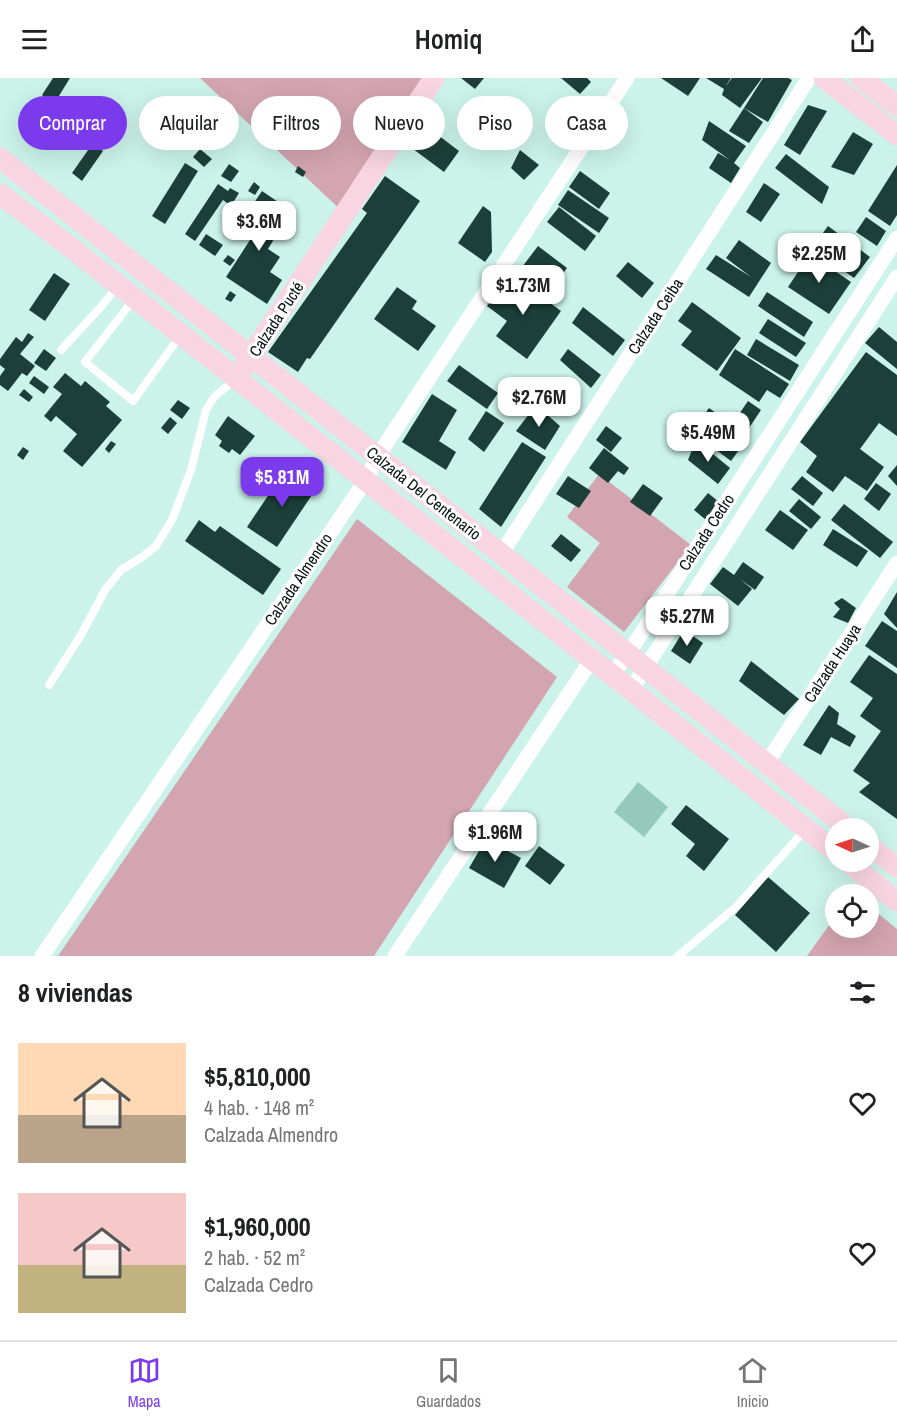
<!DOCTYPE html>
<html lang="es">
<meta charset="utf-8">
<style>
body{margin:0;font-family:"Archivo Narrow",sans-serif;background:#f6f6f6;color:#202124;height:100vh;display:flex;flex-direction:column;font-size:22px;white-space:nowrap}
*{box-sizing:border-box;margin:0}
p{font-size:20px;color:#757577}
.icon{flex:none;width:33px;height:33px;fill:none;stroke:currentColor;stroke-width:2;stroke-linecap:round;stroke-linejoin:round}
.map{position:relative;height:878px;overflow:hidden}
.side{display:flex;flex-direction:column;background:#fff;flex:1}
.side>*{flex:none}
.top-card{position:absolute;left:18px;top:18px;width:861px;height:54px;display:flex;gap:12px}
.needle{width:39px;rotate:273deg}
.fabs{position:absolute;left:825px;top:740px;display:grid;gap:12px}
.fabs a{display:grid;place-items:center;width:54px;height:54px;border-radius:50%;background:#fff;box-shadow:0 6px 24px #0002;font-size:30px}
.price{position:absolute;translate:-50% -51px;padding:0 14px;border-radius:12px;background:#fff;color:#222;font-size:20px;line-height:39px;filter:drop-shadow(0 2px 3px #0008)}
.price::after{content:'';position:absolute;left:50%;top:36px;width:18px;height:14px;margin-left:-9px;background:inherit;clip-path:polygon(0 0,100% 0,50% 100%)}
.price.selected{background:#7c3aed;color:#fff}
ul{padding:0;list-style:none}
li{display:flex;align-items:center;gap:18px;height:150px;padding:0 18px}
li span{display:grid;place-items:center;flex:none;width:168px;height:120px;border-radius:0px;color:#555}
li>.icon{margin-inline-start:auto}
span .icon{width:72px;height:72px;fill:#fffc;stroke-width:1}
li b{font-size:26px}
h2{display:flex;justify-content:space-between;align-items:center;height:72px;padding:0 18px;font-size:26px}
.chip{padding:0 21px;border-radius:27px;background:#fff;box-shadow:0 6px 24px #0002;font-size:21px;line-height:54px}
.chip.selected{background:#7c3aed;color:#fff}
header{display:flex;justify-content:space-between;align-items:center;height:78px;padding:0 18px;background:#fff;font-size:27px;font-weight:600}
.tab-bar{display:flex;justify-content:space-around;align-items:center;height:84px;border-top:2px solid #e0e0e0;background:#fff;font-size:16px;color:#757577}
.tab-bar a{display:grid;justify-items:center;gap:3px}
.tab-bar .selected{color:#7c3aed}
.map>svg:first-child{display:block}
.forest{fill:#d3a5b1}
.water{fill:#95c9bc}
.building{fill:#1c4039}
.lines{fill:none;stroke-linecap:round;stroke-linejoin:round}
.lane{stroke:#fff;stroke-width:8}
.street{stroke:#fff;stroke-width:15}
.secondary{stroke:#f9d5e1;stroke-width:21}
.labels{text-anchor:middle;stroke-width:6;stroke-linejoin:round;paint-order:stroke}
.street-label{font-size:16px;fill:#051310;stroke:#fff}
</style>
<header><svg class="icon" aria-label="menu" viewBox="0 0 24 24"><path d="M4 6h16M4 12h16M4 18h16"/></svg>Homiq<svg class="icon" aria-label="share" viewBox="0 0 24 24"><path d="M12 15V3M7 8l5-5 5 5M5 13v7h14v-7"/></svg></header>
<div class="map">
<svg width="897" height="878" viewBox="0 0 897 878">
<rect width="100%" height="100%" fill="#cbf3e9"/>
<!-- forest -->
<g class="forest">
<polygon points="200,0 425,0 343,134"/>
<polygon points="599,396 691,467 624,554 567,509 600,465 567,439"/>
<polygon points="357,441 557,599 374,878 58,878"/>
<polygon points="869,828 897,851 897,878 807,878 835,839 836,849 868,849"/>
</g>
<!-- water -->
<polygon class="water" points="638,704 668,729 644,759 614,734"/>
<!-- building -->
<g class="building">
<polygon points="53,0 70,0 54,26 42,17"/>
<polygon points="461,0 484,0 475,11"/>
<polygon points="561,0 587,0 591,4 580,16"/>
<polygon points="661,0 700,0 688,18"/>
<polygon points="706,0 731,0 725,9 732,0 762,0 740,30 722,17 724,11"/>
<polygon points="763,0 788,0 792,2 768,44 744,30"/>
<polygon points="808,27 827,33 800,77 784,67"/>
<polygon points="744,30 763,44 749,65 729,53"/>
<polygon points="709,43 746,68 734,85 740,90 731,105 709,90 718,75 730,82 702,62"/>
<polygon points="421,44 459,73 444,94 405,65"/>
<polygon points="853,54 873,66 854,97 831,89"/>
<polygon points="93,65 103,73 82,103 72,95"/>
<polygon points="200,71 212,81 204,89 193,79"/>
<polygon points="520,72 539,87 524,102 511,90"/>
<polygon points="786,76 829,109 822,126 775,90"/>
<polygon points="185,85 198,93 165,146 152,138"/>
<polygon points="229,86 239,93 231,104 221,98"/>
<polygon points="897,87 897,137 890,148 868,133"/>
<polygon points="298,88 306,94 303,99 295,94"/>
<polygon points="580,93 610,115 599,131 569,109"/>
<polygon points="385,98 420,123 310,281 307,280 298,294 268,274 367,135 362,131"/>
<polygon points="254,104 260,109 255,117 248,113"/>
<polygon points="764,105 780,116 761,144 746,134"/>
<polygon points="218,106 228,113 230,110 239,115 231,128 223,122 195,163 185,156"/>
<polygon points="568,112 609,140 599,155 558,127"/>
<polygon points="262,113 284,128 266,156 274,161 268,171 280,179 270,194 282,202 267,226 226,199 250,162 244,158 256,141 247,135"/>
<polygon points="483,128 491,134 492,174 485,184 458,165"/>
<polygon points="559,129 596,158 585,173 547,144"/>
<polygon points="866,139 886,153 877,168 856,154"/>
<polygon points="828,148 870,179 854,200 812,170"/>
<polygon points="206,156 223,167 215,178 199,167"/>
<polygon points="739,162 771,185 749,219 706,191 716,177 751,199 726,180"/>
<polygon points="538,168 567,190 545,219 516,197"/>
<polygon points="810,176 851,204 829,236 788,209"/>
<polygon points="228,177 235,182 230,188 223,183"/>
<polygon points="628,184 654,205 642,220 616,198"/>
<polygon points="54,195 70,206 45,243 29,232"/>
<polygon points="511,196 561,233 527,281 496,258 507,243 487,228"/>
<polygon points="397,209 417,223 412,231 436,248 418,273 374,241"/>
<polygon points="230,213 236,217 231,224 225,221"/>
<polygon points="767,214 813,244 804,259 758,228"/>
<polygon points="692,224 741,260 717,293 681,267 692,253 678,243"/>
<polygon points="583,229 625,262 613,278 572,245"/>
<polygon points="768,241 806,265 796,279 759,255"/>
<polygon points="879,249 897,264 897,291 865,265"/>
<polygon points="28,255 34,259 20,276 35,288 27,298 22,295 8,313 0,307 0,298 5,291 0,287 0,281 16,259 22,264"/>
<polygon points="756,261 799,287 790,303 747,277"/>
<polygon points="44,271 56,280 46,293 34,285"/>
<polygon points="568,271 601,297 591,310 560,282"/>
<polygon points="735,271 789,306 780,320 767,312 759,324 719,297"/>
<polygon points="866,274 897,297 897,358 879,345 860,371 884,389 867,413 845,398 833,414 806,394 817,378 800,364"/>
<polygon points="459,287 498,315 487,331 447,303"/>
<polygon points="65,295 81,308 85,303 110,324 106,328 122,342 82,389 63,373 77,356 56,338 51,344 44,338 62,316 53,309"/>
<polygon points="34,298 49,309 44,316 29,305"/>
<polygon points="564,305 576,317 563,330 547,320 549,315 556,319"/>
<polygon points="24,311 33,319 29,324 19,317"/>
<polygon points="432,316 457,332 439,363 456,374 446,392 402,364"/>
<polygon points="178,322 190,330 182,341 170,332"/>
<polygon points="748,323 761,332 745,356 735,342"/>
<polygon points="536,327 560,348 545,372 516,353"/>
<polygon points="709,330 749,358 731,383 692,354"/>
<polygon points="486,333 504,345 484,374 468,361"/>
<polygon points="228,338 255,358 240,377 232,371 229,375 219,368 222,363 215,357"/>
<polygon points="170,339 177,345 168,356 161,350"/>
<polygon points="606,348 622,360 611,374 596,362"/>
<polygon points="696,362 730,390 718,406 688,382"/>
<polygon points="111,363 116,366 109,375 105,371"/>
<polygon points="522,364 546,379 501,449 479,431"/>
<polygon points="23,369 29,373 23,382 17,377"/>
<polygon points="604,370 629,390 624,397 618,393 608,405 589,390"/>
<polygon points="897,387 897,408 888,398"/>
<polygon points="286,391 316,411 277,469 247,449"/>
<polygon points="568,398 591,413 579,430 556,416"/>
<polygon points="802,398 823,415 813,428 791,411"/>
<polygon points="876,405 891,416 879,433 864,421"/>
<polygon points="643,406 663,420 650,438 630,424"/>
<polygon points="708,415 719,424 706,442 694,432"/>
<polygon points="799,421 821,439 811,451 789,433"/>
<polygon points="844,426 893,464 880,480 831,442"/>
<polygon points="780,432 808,452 793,472 765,452"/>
<polygon points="199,442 215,454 220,448 281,491 263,517 185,463"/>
<polygon points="833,451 868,473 857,489 823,467"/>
<polygon points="561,456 581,472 571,484 551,468"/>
<polygon points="743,484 764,499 755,512 740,501 752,511 738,528 710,506 723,489 734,497"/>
<polygon points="897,514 897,550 884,536"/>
<polygon points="842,520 856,530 848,545 833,539 840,531 834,525"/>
<polygon points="707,521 724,525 710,548 696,540"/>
<polygon points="882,543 897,553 897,590 865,568"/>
<polygon points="684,552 703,565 690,586 671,573"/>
<polygon points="869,577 897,596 897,741 859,714 870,705 853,693 881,653 860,638 873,620 850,604"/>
<polygon points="751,583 799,621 784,637 739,603"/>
<polygon points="829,627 839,635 837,646 856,658 850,669 831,659 821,677 803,667"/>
<polygon points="686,727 729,761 704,793 686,778 695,766 671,746"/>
<polygon points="486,761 521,780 504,810 469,790"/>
<polygon points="539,768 565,787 550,807 525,788"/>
<polygon points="768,799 810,835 776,874 735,837"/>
</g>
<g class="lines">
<!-- lane -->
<g class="lane">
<polyline points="134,221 85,284 133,323 180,258"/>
<polyline points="61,272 99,231 118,208"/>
<polyline points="49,607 81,557 105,512 121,492 142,479 156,468 172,442 191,392 206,332 214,319 236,301"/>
<polyline points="678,878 737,828 805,752"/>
</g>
<!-- street -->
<g class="street">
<polyline points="501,476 809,0"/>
<polyline points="612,597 628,576 897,160"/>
<polyline points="631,612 897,199"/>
<polyline points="766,686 897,485"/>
<polyline points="42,878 366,402 377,379 627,0"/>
<polyline points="395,878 592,581"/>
</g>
<!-- secondary -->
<g class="secondary">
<polyline points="824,0 897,57"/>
<polyline points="861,0 897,28"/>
<polyline points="0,80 848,750"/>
<polyline points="0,116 69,168 836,774"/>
<polyline points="243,290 434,0"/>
<polyline points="868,767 897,789"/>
<polyline points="847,783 897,823"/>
</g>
</g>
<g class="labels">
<!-- street labels -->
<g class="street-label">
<text transform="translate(655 238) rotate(-57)" y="6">Calzada Ceiba</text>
<text transform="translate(276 241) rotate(-57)" y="6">Calzada Pucté</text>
<text transform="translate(424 415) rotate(38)" y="6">Calzada Del Centenario</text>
<text transform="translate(706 454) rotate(-57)" y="6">Calzada Cedro</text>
<text transform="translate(298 501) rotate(-56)" y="6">Calzada Almendro</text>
<text transform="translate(832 585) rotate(-57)" y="6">Calzada Huaya</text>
</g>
</g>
</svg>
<div class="fabs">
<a><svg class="needle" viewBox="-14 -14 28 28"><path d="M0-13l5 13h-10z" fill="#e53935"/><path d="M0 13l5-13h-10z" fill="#757577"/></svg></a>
<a><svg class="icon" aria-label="locate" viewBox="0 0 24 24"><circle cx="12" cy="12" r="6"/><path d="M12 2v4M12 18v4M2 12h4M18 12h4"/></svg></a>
</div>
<b class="price" style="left:259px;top:174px">$3.6M</b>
<b class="price" style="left:819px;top:206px">$2.25M</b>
<b class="price" style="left:523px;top:238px">$1.73M</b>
<b class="price" style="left:539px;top:350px">$2.76M</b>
<b class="price" style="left:708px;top:385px">$5.49M</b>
<b class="price selected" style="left:282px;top:430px">$5.81M</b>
<b class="price" style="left:687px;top:569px">$5.27M</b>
<b class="price" style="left:495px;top:785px">$1.96M</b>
<div class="top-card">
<a class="chip selected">Comprar</a>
<a class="chip">Alquilar</a>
<a class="chip">Filtros</a>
<a class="chip">Nuevo</a>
<a class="chip">Piso</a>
<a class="chip">Casa</a>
</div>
</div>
<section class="side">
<h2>8 viviendas<svg class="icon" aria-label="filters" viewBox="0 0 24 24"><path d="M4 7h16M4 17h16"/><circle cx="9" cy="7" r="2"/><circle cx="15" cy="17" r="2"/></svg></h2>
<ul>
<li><span style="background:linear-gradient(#ffd9b3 60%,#b9a48a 0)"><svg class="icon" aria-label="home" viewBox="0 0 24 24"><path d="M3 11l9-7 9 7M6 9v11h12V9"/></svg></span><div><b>$5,810,000</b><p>4 hab. · 148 m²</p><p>Calzada Almendro</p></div><svg class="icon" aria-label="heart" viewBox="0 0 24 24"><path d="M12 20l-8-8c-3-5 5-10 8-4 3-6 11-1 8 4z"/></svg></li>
<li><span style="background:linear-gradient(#f6c9c9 60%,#c2b280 0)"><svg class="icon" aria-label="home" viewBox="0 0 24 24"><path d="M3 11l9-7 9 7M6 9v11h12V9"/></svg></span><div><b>$1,960,000</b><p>2 hab. · 52 m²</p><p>Calzada Cedro</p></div><svg class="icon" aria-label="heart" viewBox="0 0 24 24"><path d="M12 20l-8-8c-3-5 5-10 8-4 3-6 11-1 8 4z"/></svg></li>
</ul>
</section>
<nav class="tab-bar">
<a class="selected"><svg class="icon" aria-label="map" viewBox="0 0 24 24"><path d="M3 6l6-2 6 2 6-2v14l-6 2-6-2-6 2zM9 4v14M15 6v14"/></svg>Mapa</a>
<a><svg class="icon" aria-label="saved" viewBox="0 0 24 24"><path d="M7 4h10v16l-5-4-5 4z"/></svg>Guardados</a>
<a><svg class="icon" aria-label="home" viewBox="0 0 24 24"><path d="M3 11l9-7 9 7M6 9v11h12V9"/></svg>Inicio</a>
</nav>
